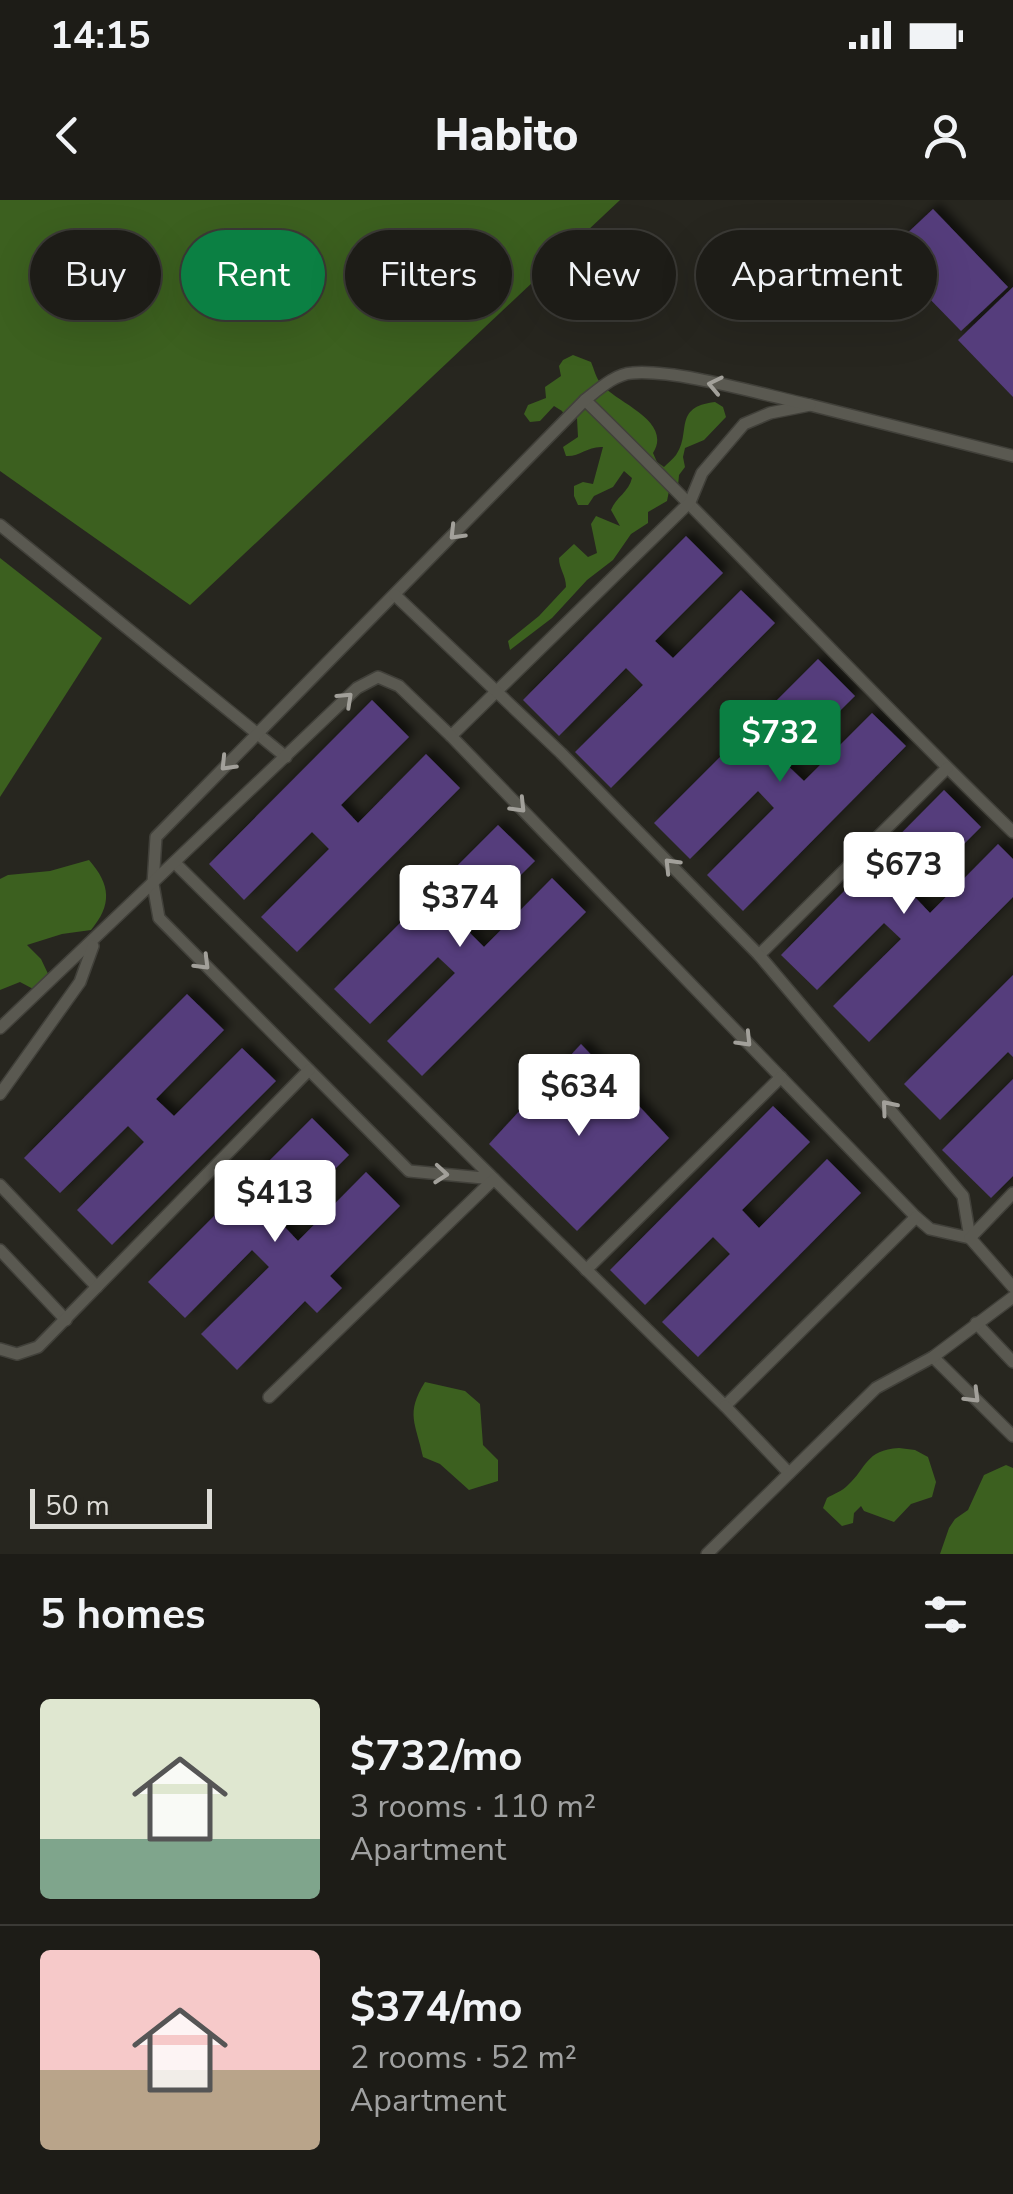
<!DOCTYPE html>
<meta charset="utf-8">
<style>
body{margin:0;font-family:"Nunito Sans",sans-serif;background:#2a2924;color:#f1f3f6;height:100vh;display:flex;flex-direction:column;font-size:38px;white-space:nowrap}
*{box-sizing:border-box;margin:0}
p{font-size:32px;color:#a0a1a1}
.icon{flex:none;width:55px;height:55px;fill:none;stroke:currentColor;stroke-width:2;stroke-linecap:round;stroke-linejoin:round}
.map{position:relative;height:1354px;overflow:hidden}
.side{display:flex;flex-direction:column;background:#1d1c17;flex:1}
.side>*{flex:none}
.top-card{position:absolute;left:30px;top:30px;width:955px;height:90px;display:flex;gap:20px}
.scale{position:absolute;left:30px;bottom:25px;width:182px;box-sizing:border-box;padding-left:10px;border:5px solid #dcdbd6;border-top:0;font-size:28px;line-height:35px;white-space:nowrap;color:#dcdbd6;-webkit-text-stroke:8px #27261f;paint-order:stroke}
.price{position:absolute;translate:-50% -85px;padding:0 22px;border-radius:10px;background:#fff;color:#222;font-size:32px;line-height:65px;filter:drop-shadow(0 2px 5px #0008)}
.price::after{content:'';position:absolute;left:50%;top:60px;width:30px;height:22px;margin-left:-15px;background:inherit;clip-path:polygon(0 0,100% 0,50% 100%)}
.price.on{background:#0b8043;color:#fff}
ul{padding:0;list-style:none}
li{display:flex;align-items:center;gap:30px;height:250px;padding:0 40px}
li+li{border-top:2px solid #3b3a36}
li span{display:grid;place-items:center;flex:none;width:280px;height:200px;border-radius:10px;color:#555}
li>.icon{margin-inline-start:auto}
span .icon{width:120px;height:120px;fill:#fffc;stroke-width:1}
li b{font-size:42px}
h2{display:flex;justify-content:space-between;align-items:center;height:120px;padding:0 40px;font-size:42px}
.pill{padding:0 35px;border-radius:45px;background:#1d1c17;box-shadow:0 10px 40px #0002,0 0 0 2px #3b3a36;font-size:35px;line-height:90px}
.pill.on{background:#0b8043;color:#fff}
.status{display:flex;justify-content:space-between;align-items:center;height:70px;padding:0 50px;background:#1d1c17;direction:ltr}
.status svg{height:28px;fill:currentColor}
header{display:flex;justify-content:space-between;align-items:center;height:130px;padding:0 40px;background:#1d1c17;font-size:45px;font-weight:800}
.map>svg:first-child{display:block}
.forest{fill:#3c601f}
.building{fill:#543d7b;filter:url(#shadow)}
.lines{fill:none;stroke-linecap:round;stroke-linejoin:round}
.lane-casing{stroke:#41403a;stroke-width:14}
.lane{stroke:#5a5951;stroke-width:11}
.oneway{stroke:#a2a09a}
</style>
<div class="status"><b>14:15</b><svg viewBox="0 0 49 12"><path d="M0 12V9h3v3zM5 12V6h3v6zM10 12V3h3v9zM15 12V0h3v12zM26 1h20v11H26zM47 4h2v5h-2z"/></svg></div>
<header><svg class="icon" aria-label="back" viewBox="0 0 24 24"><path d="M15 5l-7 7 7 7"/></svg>Habito<svg class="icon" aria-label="person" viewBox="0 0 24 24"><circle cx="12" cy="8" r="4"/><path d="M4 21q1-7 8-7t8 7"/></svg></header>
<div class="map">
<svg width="1013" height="1354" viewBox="0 0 1013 1354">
<defs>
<filter id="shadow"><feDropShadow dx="6" dy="-6" stdDeviation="5" flood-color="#0009"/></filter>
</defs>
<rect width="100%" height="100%" fill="#27261f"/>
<!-- forest -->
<g class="forest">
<polygon points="0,0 620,0 190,405 0,271"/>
<path d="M573,155L591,162C594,169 596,178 601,184C617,203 673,221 653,253L657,262L664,267C668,263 673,259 676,255C692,233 672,207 715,202L723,207L726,217L704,240L685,248L683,257L685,267L679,275L678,286L669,291L667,301L648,312V323L631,334L613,360L587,380L552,418L510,450L508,441L539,416L566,387C566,375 559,369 559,358L574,344L588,357L597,353L591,324L596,316L620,326L611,310C616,297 629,292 632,278L624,271L613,287L594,296L588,305H578L574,296V286L583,282L593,284L603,247C587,246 580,257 566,256L563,247L578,237L577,218L567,220L562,211L554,206L540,221L530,222L524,214L528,205L546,198L545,187L561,176L559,166L563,160Z"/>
<polygon points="0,358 102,438 0,597"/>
<path d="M89,660C111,685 112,705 91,730L62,734L27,745L41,759L50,778L37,791L20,782L0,790V679L8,675L50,671Z"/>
<path d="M425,1182L465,1191L480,1204L483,1245L498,1260V1281L469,1290L440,1264L423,1257C416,1223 405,1214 425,1182Z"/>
<path d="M899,1248L915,1250L928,1257L936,1282L932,1297L911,1304L894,1322L864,1311L861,1306L854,1313L853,1323L842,1326L823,1308L827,1298C833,1294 843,1291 848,1285C867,1268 865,1250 899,1248Z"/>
<polygon points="1006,1265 1013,1268 1013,1354 940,1354 949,1328 955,1319 968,1310 984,1275"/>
</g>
<!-- building -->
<g class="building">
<polygon points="933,9 1008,87 961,131 922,91 937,76 901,39"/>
<polygon points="1013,87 1013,197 958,140"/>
<polygon points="686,336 723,373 655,441 673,458 741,390 775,423 611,588 575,552 643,485 626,468 559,536 523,500"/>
<polygon points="818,459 855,496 786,564 804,581 872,513 906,546 743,711 707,675 774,608 758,591 690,659 654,623"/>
<polygon points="372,500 409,537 341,605 358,623 426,554 460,588 297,752 261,717 329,649 312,632 244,700 209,664"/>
<polygon points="944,590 981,627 913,695 930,713 998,644 1013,659 1013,697 869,842 833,806 901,739 884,723 817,790 781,755"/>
<polygon points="498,625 535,661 466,729 484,747 552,678 586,712 422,876 387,841 455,773 438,757 370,824 334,789"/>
<polygon points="1013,775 1013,857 1008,852 940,920 904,884"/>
<polygon points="187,794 224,830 156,899 174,916 242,848 276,881 112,1045 77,1010 144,942 128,926 60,993 24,958"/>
<polygon points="581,844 669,938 577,1031 489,944"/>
<polygon points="1013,879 1013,976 991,998 942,950"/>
<polygon points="773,906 810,942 742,1010 759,1028 827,959 861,993 698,1157 662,1122 730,1054 713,1037 645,1105 610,1070"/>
<polygon points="312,918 349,955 281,1023 298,1041 366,972 400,1006 330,1076 342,1088 317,1113 305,1101 237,1170 201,1134 269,1067 252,1050 185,1118 148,1082"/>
</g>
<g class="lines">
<!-- lane casing -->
<g class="lane-casing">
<g id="lane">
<path d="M585,200C730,341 867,491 1013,632"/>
<polyline points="0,325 286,557"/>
<polyline points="451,536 690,302 702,273 744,224 770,213 810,205 1013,256"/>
<path d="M175,663L494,979L409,971L159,718L153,684L156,637L585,200C599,189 615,174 632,173C676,169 764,195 810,205"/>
<polyline points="759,755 947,568"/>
<polyline points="0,828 357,488 378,477 399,486 451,536 916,1017 930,1029 970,1038 963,996 759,755 561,553 395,395"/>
<polyline points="0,894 80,782 93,746"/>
<polyline points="0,985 97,1087"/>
<polyline points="1013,993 970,1038 1013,1087"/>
<polyline points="0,1050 66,1120"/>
<polyline points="586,1070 781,877"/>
<polyline points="976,1123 1013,1162"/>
<polyline points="0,1149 17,1154 38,1147 309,870"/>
<polyline points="933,1157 1013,1236"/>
<polyline points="269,1197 494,979 725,1206 916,1017"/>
<polyline points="725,1206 789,1273"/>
<polyline points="707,1354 876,1188 933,1157 1013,1097"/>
</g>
</g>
<!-- lane -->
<use href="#lane" class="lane"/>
</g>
<!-- one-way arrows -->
<defs><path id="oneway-chevron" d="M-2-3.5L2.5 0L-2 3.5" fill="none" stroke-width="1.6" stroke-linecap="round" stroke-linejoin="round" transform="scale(2.5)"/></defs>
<g class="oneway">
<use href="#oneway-chevron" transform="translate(715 185) rotate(-168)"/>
<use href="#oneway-chevron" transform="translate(456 333) rotate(134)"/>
<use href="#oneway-chevron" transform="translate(346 499) rotate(-43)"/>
<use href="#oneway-chevron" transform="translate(227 564) rotate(134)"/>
<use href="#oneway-chevron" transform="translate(519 606) rotate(46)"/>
<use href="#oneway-chevron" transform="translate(671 665) rotate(-134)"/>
<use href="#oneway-chevron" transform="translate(203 763) rotate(45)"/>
<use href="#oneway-chevron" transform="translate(745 840) rotate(46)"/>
<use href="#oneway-chevron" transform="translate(888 907) rotate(-130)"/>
<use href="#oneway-chevron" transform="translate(441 974) rotate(5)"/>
<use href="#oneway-chevron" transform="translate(973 1196) rotate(45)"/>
</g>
</svg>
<div class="scale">50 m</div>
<b class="price on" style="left:780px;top:585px">$732</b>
<b class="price" style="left:904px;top:717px">$673</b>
<b class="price" style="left:460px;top:750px">$374</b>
<b class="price" style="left:579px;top:939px">$634</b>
<b class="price" style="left:275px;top:1045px">$413</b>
<div class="top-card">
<a class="pill">Buy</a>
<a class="pill on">Rent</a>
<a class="pill">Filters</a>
<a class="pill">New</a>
<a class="pill">Apartment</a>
</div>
</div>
<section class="side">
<h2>5 homes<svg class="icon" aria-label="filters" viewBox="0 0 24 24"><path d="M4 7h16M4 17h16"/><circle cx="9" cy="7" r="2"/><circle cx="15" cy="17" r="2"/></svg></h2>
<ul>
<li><span style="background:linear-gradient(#dfe7d0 70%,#7fa58c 0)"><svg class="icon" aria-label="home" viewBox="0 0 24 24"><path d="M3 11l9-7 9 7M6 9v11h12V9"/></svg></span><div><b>$732/mo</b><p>3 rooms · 110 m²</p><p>Apartment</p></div></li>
<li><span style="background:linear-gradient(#f6c9c9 60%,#b9a48a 0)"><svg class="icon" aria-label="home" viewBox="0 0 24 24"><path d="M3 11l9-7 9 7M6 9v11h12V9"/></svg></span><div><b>$374/mo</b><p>2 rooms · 52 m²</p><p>Apartment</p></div></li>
</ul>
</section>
